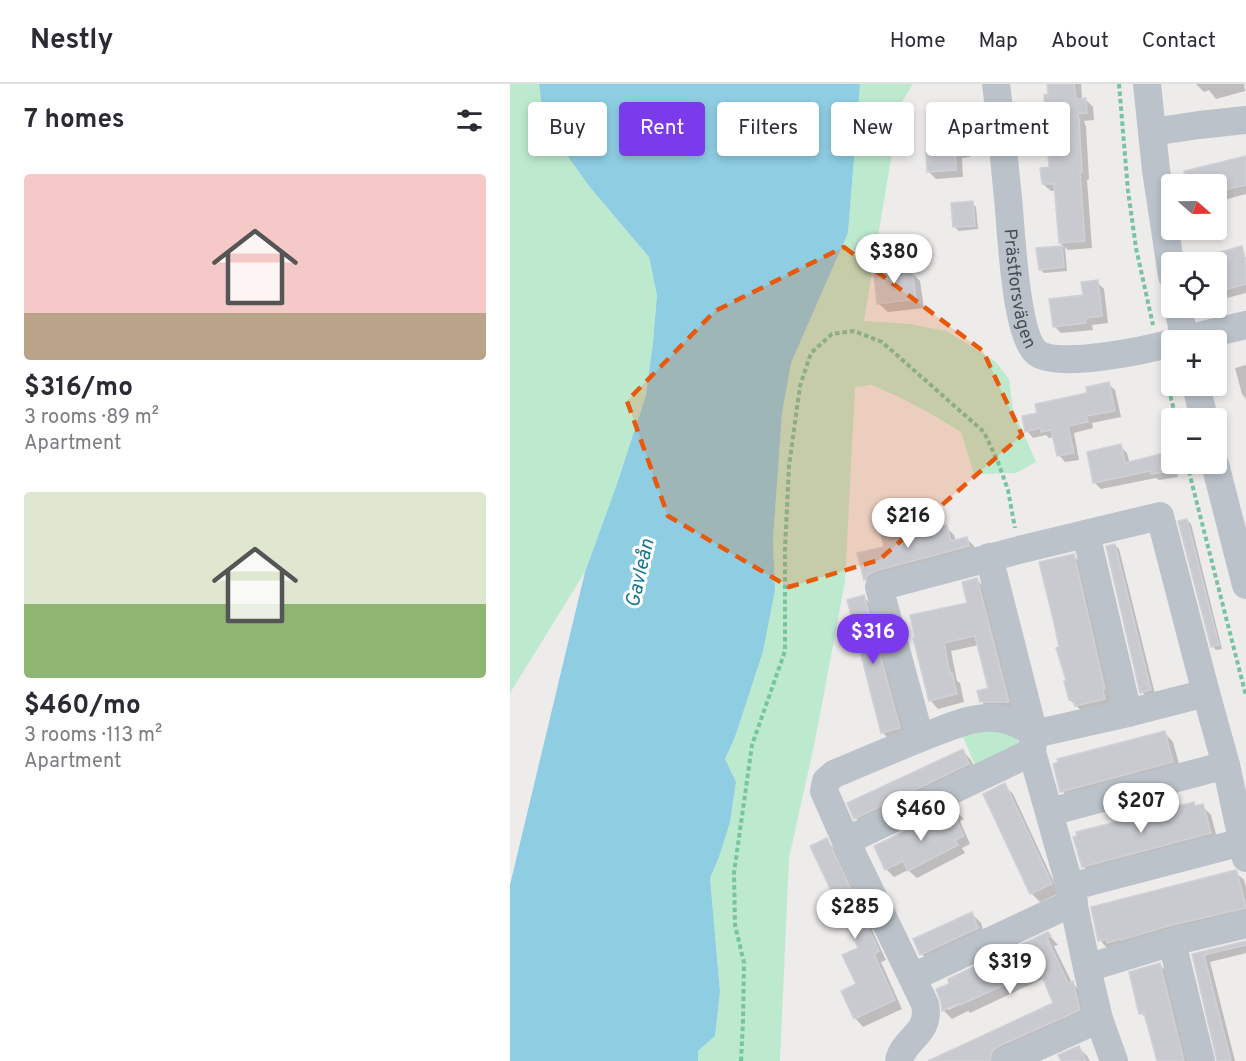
<!DOCTYPE html>
<meta charset="utf-8">
<style>
body{margin:0;font-family:Overpass,sans-serif;background:#f2f2f3;color:#2b2b33;height:100vh;display:flex;flex-direction:column;font-size:22px;white-space:nowrap}
*{box-sizing:border-box;margin:0}
p{font-size:20px;color:#7c7c81}
.icon{flex:none;width:33px;height:33px;fill:none;stroke:currentColor;stroke-width:2;stroke-linecap:round;stroke-linejoin:round}
.map{position:relative;flex:1;overflow:hidden}
.panel{display:flex;flex-direction:column;background:#fff;width:510px}
.panel>*{flex:none}
.guide{position:absolute;left:18px;top:18px;width:570px;height:54px;display:flex;gap:12px}
.needle{width:39px;rotate:110deg}
.buttons{position:absolute;left:651px;top:90px;display:grid;gap:12px}
.buttons a{display:grid;place-items:center;width:66px;height:66px;border-radius:6px;background:#fff;box-shadow:0 3px 9px #0003;font-size:30px}
.price{position:absolute;translate:-50% -51px;padding:0 14px;border-radius:21px;background:#fff;color:#222;font-size:20px;line-height:39px;filter:drop-shadow(0 2px 3px #0008)}
.price::after{content:'';position:absolute;left:50%;top:36px;width:18px;height:14px;margin-left:-9px;background:inherit;clip-path:polygon(0 0,100% 0,50% 100%)}
.price.selected{background:#7c3aed;color:#fff}
ul{padding:0;list-style:none}
li{display:grid;align-content:center;gap:12px;height:318px;padding:0 24px}
li span{display:grid;place-items:center;height:186px;border-radius:6px;color:#555}
li>.icon{margin-inline-start:auto}
span .icon{width:108px;height:108px;fill:#fffc;stroke-width:1}
li b{font-size:26px}
h2{display:flex;justify-content:space-between;align-items:center;height:72px;padding:0 24px;font-size:26px}
.pill{padding:0 21px;border-radius:6px;background:#fff;box-shadow:0 3px 9px #0003;font-size:21px;line-height:54px}
.pill.selected{background:#7c3aed;color:#fff}
header{display:flex;align-items:center;gap:36px;box-sizing:border-box;height:84px;padding:0 30px;background:#fff;border-bottom:2px solid #e1e1e2}
header strong{font-size:28px}
nav{display:flex;gap:33px;margin-inline-start:auto;font-size:21px}
main{display:flex;flex:1;min-height:0}
.map>svg:first-child{display:block}
.green{fill:#bde9cf}
.water{fill:#8ecde2}
.shadow{fill:#0003;fill-rule:evenodd}
.building{fill:#c9cad0;stroke:#d0d1d7;stroke-width:1.5}
.lines{fill:none;stroke-linecap:round;stroke-linejoin:round}
.path{stroke:#78c3a1;stroke-width:4;stroke-dasharray:4.5 3;stroke-linecap:butt}
.minor{stroke:#bbc2ca;stroke-width:28}
.marked{fill:#e8590c;fill-opacity:0.2;stroke:#e8590c;stroke-width:4.5;stroke-dasharray:12 8;stroke-linejoin:round}
.labels{text-anchor:middle;stroke-width:6;stroke-linejoin:round;paint-order:stroke}
.street-label{font-size:18px;fill:#464e57;stroke:#fff}
.water-label{font-size:20px;font-style:italic;fill:#197796;stroke:#fff}
</style>
<header>
<strong>Nestly</strong>
<nav><a>Home</a><a>Map</a><a>About</a><a>Contact</a></nav>
</header>
<main>
<section class="panel">
<h2>7 homes<svg class="icon" aria-label="filters" viewBox="0 0 24 24"><path d="M4 7h16M4 17h16"/><circle cx="9" cy="7" r="2"/><circle cx="15" cy="17" r="2"/></svg></h2>
<ul>
<li><span style="background:linear-gradient(#f6c9c9 75%,#b9a48a 0)"><svg class="icon" aria-label="home" viewBox="0 0 24 24"><path d="M3 11l9-7 9 7M6 9v11h12V9"/></svg></span><div><b>$316/mo</b><p>3 rooms · 89 m²</p><p>Apartment</p></div></li>
<li><span style="background:linear-gradient(#dfe7d0 60%,#8fb573 0)"><svg class="icon" aria-label="home" viewBox="0 0 24 24"><path d="M3 11l9-7 9 7M6 9v11h12V9"/></svg></span><div><b>$460/mo</b><p>3 rooms · 113 m²</p><p>Apartment</p></div></li>
</ul>
</section>
<div class="map">
<svg width="736" height="977" viewBox="0 0 736 977">
<rect width="100%" height="100%" fill="#eeebeb"/>
<!-- green -->
<g class="green">
<polygon points="0,0 29,0 34,39 79,102 139,173 147,211 143,258 136,311 107,400 75,488 0,609"/>
<polygon points="350,0 403,0 390,21 354,237 400,240 436,247 485,277 499,295 503,325 526,378 506,389 464,390 451,348 418,328 387,312 362,301 345,303 335,497 305,657 279,774 270,977 188,977 188,967 205,952 210,908 200,794 209,773 220,738 226,698 215,675 225,653 265,506 263,456 272,330 281,279 338,149"/>
<polygon points="470,646 504,649 510,661 467,686 453,653"/>
</g>
<!-- water -->
<polygon class="water" points="29,0 350,0 338,149 281,279 272,330 263,456 265,506 253,567 225,653 215,675 226,698 220,738 209,773 200,794 210,908 205,952 188,967 188,977 0,977 0,801 75,488 107,400 136,311 143,258 147,211 139,173 79,102 34,39"/>
<!-- shadow -->
<g class="shadow">
<polygon points="539,0 571,0 572,15 575,15 583,23 584,36 574,37 576,43 579,95 577,96 582,164 558,166 555,163 557,187 534,189 530,185 528,166 554,163 550,159 546,107 541,107 533,100 541,85"/>
<polygon points="686,0 734,0 735,7 706,15 699,6 694,8"/>
<polygon points="449,20 456,28 460,73 452,74 453,93 426,95 419,88 426,69"/>
<polygon points="736,73 736,110 706,118 706,100 679,100 676,89"/>
<polygon points="462,119 466,123 468,145 449,147 445,143"/>
<polygon points="735,173 736,174 736,209 709,216 706,214 706,191"/>
<polygon points="389,183 394,189 401,188 410,197 414,224 378,228 369,220"/>
<polygon points="587,198 594,205 598,239 582,241 583,246 551,249 544,242"/>
<polygon points="736,281 736,315 732,310 725,284"/>
<polygon points="598,300 605,306 611,333 582,339 583,344 564,349 569,376 555,378 549,371 544,353 539,354 536,351 523,354 517,347 529,330 579,310"/>
<polygon points="610,362 617,369 620,380 657,369 662,374 662,380 665,380 668,393 649,396 646,394 591,405 584,398"/>
<polygon points="677,436 681,440 712,565 706,566 702,562"/>
<polygon points="436,443 444,451 446,457 456,454 464,462 466,470 363,503 355,495 349,470 376,464 388,447 397,457 422,451"/>
<polygon points="605,461 609,465 645,610 636,612 632,608"/>
<polygon points="563,471 572,480 603,624 575,630 560,616 551,564"/>
<polygon points="467,496 475,504 506,625 479,626 471,617 480,605 469,561 441,567 447,597 450,599 454,618 428,625 420,616 404,555 459,520"/>
<polygon points="354,513 362,522 398,653 381,657 372,648"/>
<polygon points="655,649 663,658 671,687 561,716 552,707 550,680"/>
<polygon points="453,667 461,676 467,689 354,743 346,734"/>
<polygon points="494,701 503,710 549,809 530,818 521,809"/>
<polygon points="684,720 687,723 692,722 701,731 708,758 582,791 573,782"/>
<polygon points="444,725 454,735 450,737 460,760 452,764 455,769 407,794 398,786 384,793 376,785"/>
<polygon points="316,756 324,764 363,845 362,846 376,876 371,878 392,925 353,943 345,934 350,864"/>
<polygon points="725,788 734,796 736,804 736,832 597,864 590,856"/>
<polygon points="462,830 471,839 474,849 420,879 412,870 405,856"/>
<path d="M538,850L548,861L544,862L562,899L571,907L577,934L490,977H421L545,919L534,894L460,929L458,927L442,935L434,927L433,918ZM456,915L457,917L438,926V923Z"/>
<polygon points="736,858 736,869 700,878 725,977 708,977 684,871"/>
<polygon points="650,881 657,888 679,977 648,977 638,936 631,929"/>
<polygon points="569,964 577,972 580,977 553,977"/>
</g>
<!-- building -->
<g class="building">
<polygon points="537,0 564,0 566,15 576,14 577,29 567,30 569,34 572,88 570,88 575,157 549,159 544,100 532,100 530,84 539,83 534,11 538,10"/>
<polygon points="450,19 453,66 445,67 446,86 417,88 416,69 424,68 420,21"/>
<polygon points="736,72 736,101 706,108 706,100 677,100 674,87"/>
<polygon points="463,117 465,142 443,143 441,119"/>
<polygon points="552,162 554,183 529,186 526,164"/>
<polygon points="732,162 736,178 736,200 706,208 706,169"/>
<polygon points="389,181 390,188 402,186 406,215 367,220 364,191 366,191 365,185"/>
<polygon points="588,196 592,232 576,234 576,239 543,243 539,215 573,211 571,198"/>
<polygon points="599,298 605,327 576,332 578,338 558,342 564,369 547,372 541,346 531,348 530,344 515,348 512,332 527,329 525,320 577,309 576,303"/>
<polygon points="611,360 615,379 658,368 662,387 641,390 640,387 583,399 577,368"/>
<polygon points="677,435 709,561 701,563 668,437"/>
<polygon points="437,441 441,457 457,453 459,462 365,487 358,491 354,496 347,469 374,463 371,450 389,446 392,457 420,450 419,445"/>
<polygon points="605,460 641,606 630,609 596,462"/>
<polygon points="564,470 595,605 593,605 595,615 565,622 563,615 559,616 554,597 556,596 546,564 549,563 544,539 529,478"/>
<polygon points="467,494 499,618 470,618 467,607 478,604 465,552 434,559 440,590 442,589 447,610 419,617 403,554 405,553 400,531 457,519 452,498"/>
<polygon points="354,511 390,644 371,649 337,516"/>
<polygon points="655,647 663,678 550,708 543,680 548,678 547,675"/>
<polygon points="453,665 459,680 344,735 337,719"/>
<polygon points="495,699 542,800 520,810 473,710"/>
<polygon points="684,718 685,722 693,720 701,749 572,783 563,753 567,752 566,748"/>
<polygon points="445,723 447,727 443,729 454,752 445,756 448,761 398,787 393,777 375,786 364,762"/>
<polygon points="317,754 356,837 355,837 369,867 364,870 385,916 344,935 331,907 346,900 332,871 348,864 300,762"/>
<polygon points="725,786 727,787 736,824 658,842 611,856 610,855 597,859 596,855 588,857 581,823"/>
<polygon points="462,828 468,844 470,843 410,871 403,855"/>
<polygon points="538,848 541,852 537,854 558,899 563,897 570,926 489,962 482,968 480,977 418,977 543,919 529,885 450,921 450,919 432,927 431,918 426,905 439,900 438,895"/>
<polygon points="736,857 736,861 694,871 721,977 707,977 682,870"/>
<polygon points="650,879 674,977 647,977 634,929 629,930 619,888"/>
<polygon points="569,962 576,977 551,977 548,971"/>
</g>
<g class="lines">
<!-- path -->
<g class="path">
<polyline points="609,0 618,107 626,164 643,241"/>
<polyline points="653,283 666,334"/>
<polyline points="677,380 736,612"/>
<polyline points="231,977 233,937 234,879 225,841 224,789 242,661 275,567 275,465 279,382 290,302 301,269 322,250 344,247 372,258 474,348 488,378 498,406 505,444"/>
</g>
<!-- minor -->
<g class="minor">
<path id="s1" d="M486,0C491,38 494,76 498,114C501,143 505,252 527,269C548,285 636,266 662,259"/>
<polyline points="637,0 646,86 662,192"/>
<polyline points="642,48 689,41 736,36"/>
<polyline points="668,224 675,256"/>
<polyline points="672,256 736,241"/>
<polyline points="686,302 694,334"/>
<polyline points="705,380 736,501"/>
<polyline points="576,450 618,629"/>
<polyline points="479,473 524,650 618,629 696,609"/>
<polyline points="540,728 716,681"/>
<polyline points="336,757 522,668"/>
<path d="M736,774L716,681L696,609L650,432L509,466L369,503L410,654C452,639 484,619 524,650L522,668L560,803L577,884L662,858L736,840"/>
<polyline points="560,803 732,758"/>
<polyline points="662,858 691,977"/>
<polyline points="577,884 589,935 604,977"/>
<polyline points="403,893 564,818"/>
<path d="M389,977C394,953 421,951 415,920L336,757L314,707L316,697L324,690L410,654"/>
<polyline points="496,977 589,935"/>
</g>
</g>
<!-- marked area -->
<path class="marked" d="M334,163L473,267L512,351L369,476L279,503L158,432L117,317L205,227Z"/>
<g class="labels">
<!-- street labels -->
<g class="street-label">
<text dy="6" stroke="none"><textPath href="#s1" startOffset="206">Prästforsvägen</textPath></text>
</g>
<!-- water labels -->
<g class="water-label">
<text transform="translate(129 489) rotate(-77)" y="7">Gavleån</text>
</g>
</g>
</svg>
<div class="buttons">
<a><svg class="needle" viewBox="-14 -14 28 28"><path d="M0-13l5 13h-10z" fill="#e53935"/><path d="M0 13l5-13h-10z" fill="#7c7c81"/></svg></a>
<a><svg class="icon" aria-label="locate" viewBox="0 0 24 24"><circle cx="12" cy="12" r="6"/><path d="M12 2v4M12 18v4M2 12h4M18 12h4"/></svg></a>
<a>+</a>
<a>−</a>
</div>
<b class="price" style="left:384px;top:201px">$380</b>
<b class="price" style="left:398px;top:465px">$216</b>
<b class="price selected" style="left:363px;top:581px">$316</b>
<b class="price" style="left:631px;top:750px">$207</b>
<b class="price" style="left:411px;top:758px">$460</b>
<b class="price" style="left:345px;top:856px">$285</b>
<b class="price" style="left:500px;top:911px">$319</b>
<div class="guide">
<a class="pill">Buy</a>
<a class="pill selected">Rent</a>
<a class="pill">Filters</a>
<a class="pill">New</a>
<a class="pill">Apartment</a>
</div>
</div>
</main>
